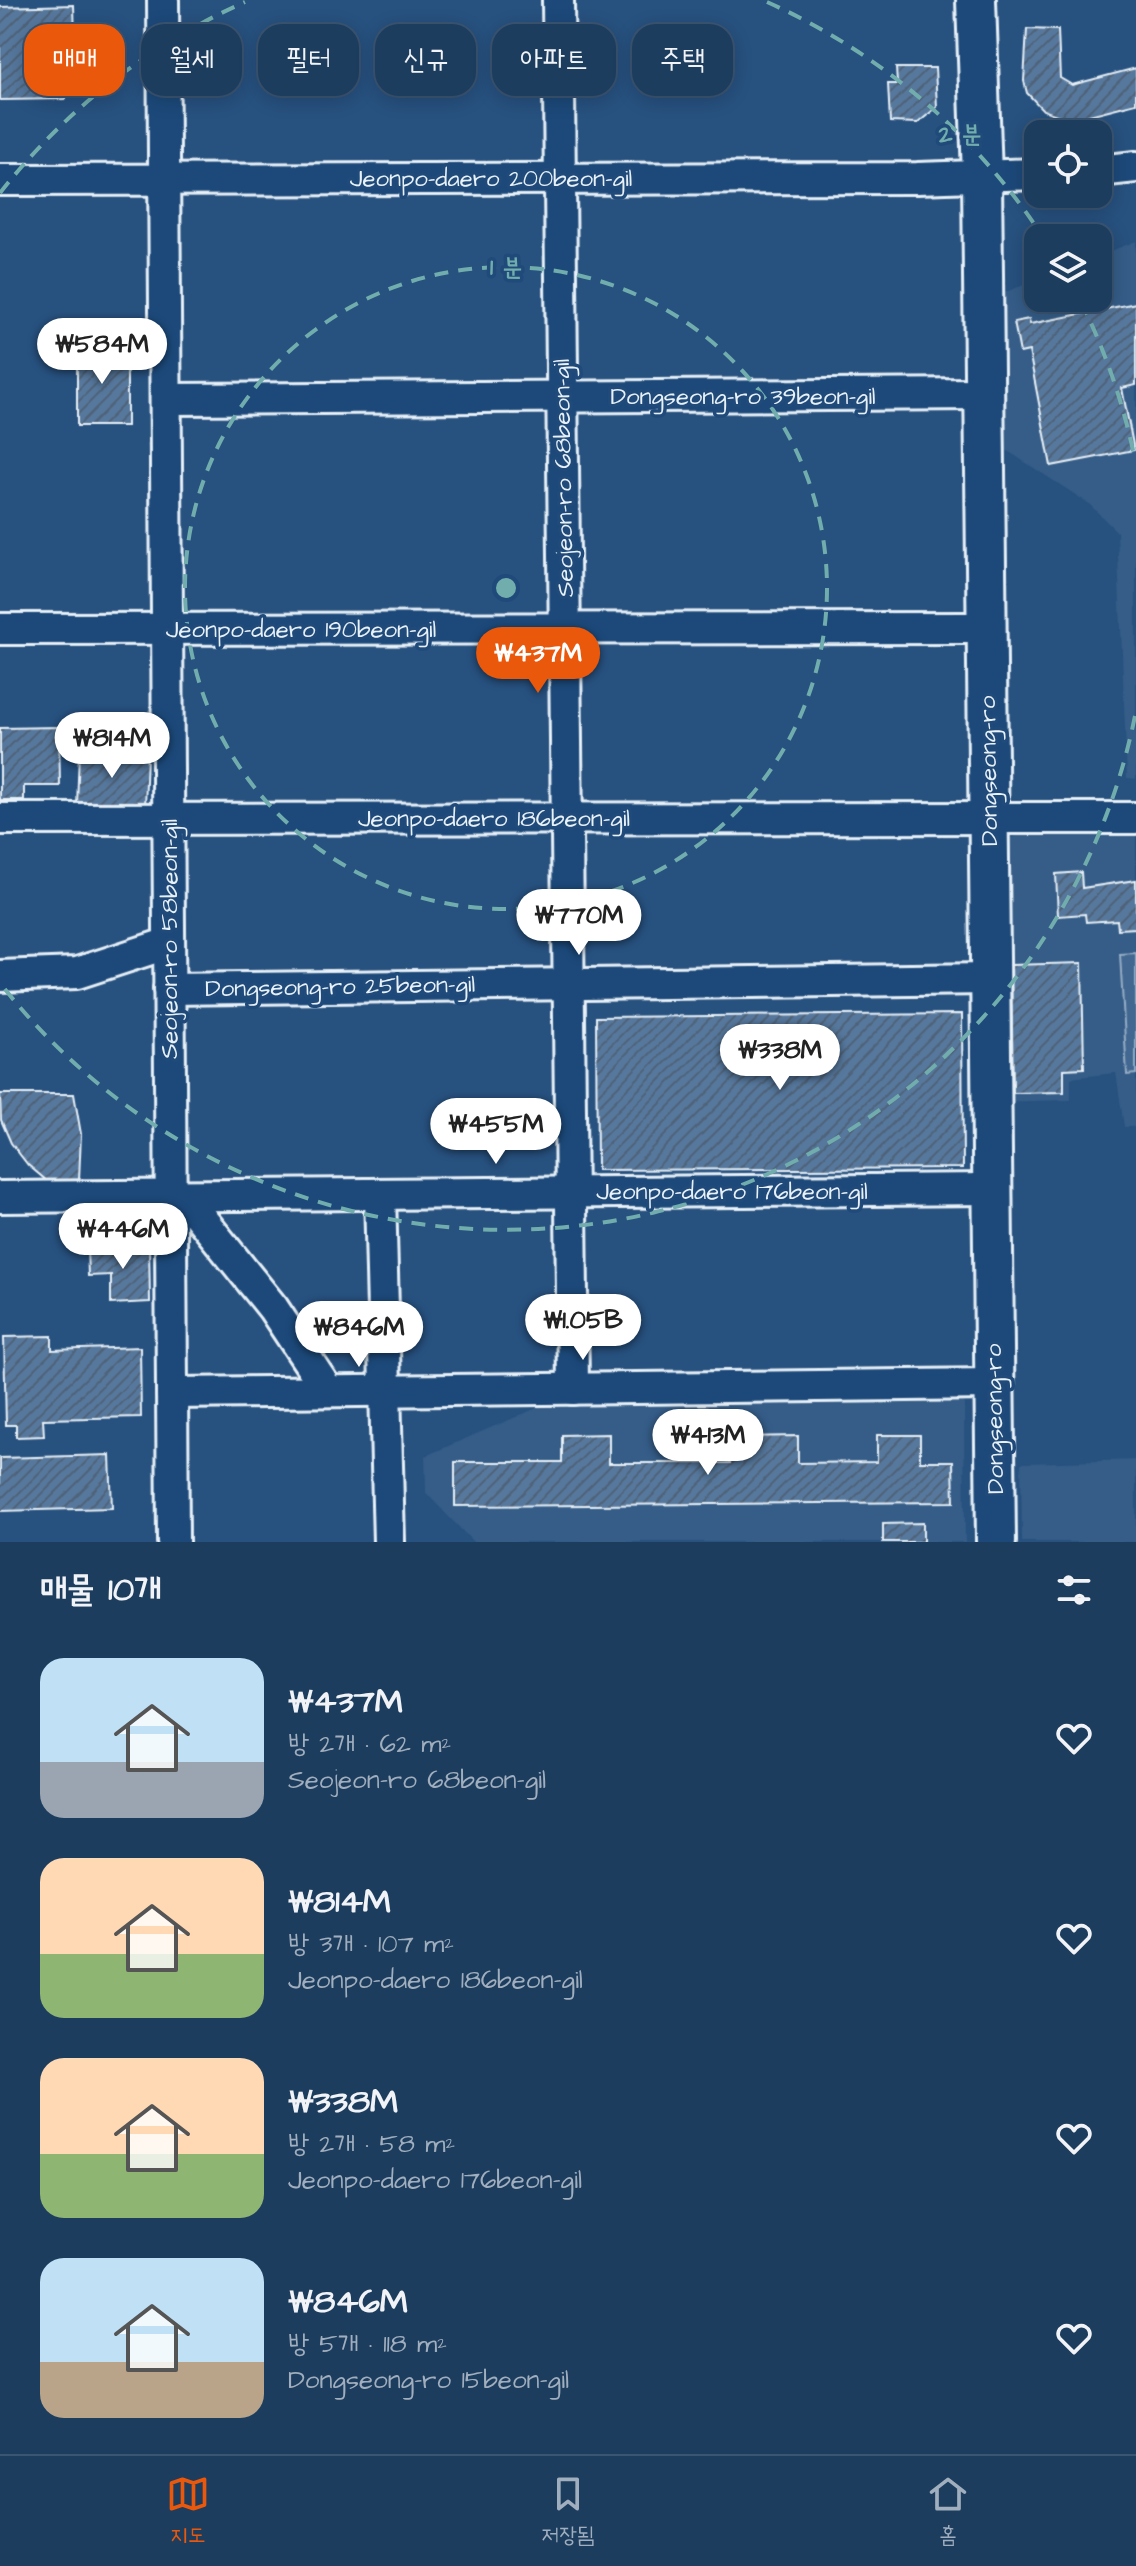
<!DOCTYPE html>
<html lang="ko">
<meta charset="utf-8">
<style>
body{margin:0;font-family:"Architects Daughter","Poor Story",sans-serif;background:#2a4868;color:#f1f3f6;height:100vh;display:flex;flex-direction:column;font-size:30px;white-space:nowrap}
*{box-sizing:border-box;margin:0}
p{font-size:26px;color:#a0aebd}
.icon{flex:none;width:44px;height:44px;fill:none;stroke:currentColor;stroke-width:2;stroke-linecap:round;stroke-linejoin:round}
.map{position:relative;height:1542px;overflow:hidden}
.sheet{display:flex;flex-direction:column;background:#1d3d5f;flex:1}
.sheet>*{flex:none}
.guide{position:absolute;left:24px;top:24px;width:1088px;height:72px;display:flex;gap:16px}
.controls{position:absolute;left:1024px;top:120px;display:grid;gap:16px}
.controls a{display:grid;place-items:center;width:88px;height:88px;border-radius:16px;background:#1d3d5f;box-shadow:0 4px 20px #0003,0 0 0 2px #3b5674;font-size:40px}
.price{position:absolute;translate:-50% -68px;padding:0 18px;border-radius:28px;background:#fff;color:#222;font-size:26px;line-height:52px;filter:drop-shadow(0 2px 4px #0008)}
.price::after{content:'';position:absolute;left:50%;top:48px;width:24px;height:18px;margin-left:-12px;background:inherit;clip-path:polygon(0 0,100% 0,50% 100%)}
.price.active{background:#ea580c;color:#fff}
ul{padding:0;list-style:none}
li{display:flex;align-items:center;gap:24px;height:200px;padding:0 40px}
li span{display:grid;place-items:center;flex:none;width:224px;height:160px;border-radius:24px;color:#555}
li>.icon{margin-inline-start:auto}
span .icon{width:96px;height:96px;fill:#fffc;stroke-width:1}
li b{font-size:34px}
h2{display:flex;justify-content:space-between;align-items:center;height:96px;padding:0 40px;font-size:34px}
.pill{padding:0 28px;border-radius:24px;background:#1d3d5f;box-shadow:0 4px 20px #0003,0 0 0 2px #3b5674;font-size:28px;line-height:72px}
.pill.active{background:#ea580c;color:#fff}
.menu{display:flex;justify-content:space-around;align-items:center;height:112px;border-top:2px solid #3b5674;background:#1d3d5f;font-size:22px;color:#a0aebd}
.menu a{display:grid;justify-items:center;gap:4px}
.menu .active{color:#ea580c}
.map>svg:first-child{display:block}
.built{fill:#355d88}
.pitch{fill:#436891;stroke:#96acc4;stroke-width:2}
.building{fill:url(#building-hatch);stroke:#e8f1f8;stroke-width:2}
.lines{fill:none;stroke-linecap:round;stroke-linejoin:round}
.minor-casing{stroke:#e8f1f8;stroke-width:36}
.major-casing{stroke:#e8f1f8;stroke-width:44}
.minor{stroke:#1f4a7a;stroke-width:30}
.major{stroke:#1f4a7a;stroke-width:38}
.ring{fill:none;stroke:#71adac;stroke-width:4;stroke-dasharray:14 10}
.labels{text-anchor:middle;stroke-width:7;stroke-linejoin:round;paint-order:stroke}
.street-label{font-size:24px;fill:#e8f1f8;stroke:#1f4a7a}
.centre{fill:#71adac;stroke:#1f4a7a;stroke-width:4}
.ring-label{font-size:24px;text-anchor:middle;font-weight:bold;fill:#71adac;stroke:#1f4a7a;stroke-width:7;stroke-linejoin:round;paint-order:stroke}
</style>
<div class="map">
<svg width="1136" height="1542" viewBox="0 0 1136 1542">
<defs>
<pattern id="building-hatch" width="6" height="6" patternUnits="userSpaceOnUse" patternTransform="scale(2)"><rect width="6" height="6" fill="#57789d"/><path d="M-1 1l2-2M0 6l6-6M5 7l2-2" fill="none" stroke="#4f6278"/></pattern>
</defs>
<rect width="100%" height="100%" fill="#27517f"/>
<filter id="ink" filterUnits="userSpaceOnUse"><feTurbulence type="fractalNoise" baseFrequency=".0125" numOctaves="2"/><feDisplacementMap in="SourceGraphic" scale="16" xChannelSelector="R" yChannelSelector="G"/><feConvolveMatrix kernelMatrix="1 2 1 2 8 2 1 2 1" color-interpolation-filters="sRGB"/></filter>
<g filter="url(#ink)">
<!-- built -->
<g class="built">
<polygon points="1136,241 1136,779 1127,778 1117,532 1088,503 1006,450 1000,294 1038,280 1038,298 1098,298 1098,256"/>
<polygon points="1136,835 1136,1127 1124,1127 1116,1073 1071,1078 1071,1100 1000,1102 1004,840 1017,836"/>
<polygon points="964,1397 965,1542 473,1542 426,1493 425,1456 546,1404"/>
<polygon points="1136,1460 1136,1542 1022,1542 1021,1463"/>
</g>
<!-- pitch -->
<polygon class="pitch" points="1136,953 1136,1074 1127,1075 1120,954"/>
<!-- building -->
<g class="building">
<polygon points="74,5 76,71 71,71 71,86 66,86 66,99 0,100 0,7"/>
<polygon points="1027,29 1058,30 1060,78 1072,85 1136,68 1136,103 1070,120 1043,110 1027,93 1024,81"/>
<polygon points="896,68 935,68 937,107 918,123 890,122 888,84 897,84"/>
<polygon points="1136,303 1136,385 1122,388 1134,450 1051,466 1029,351 1020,353 1014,322 1029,319 1030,324"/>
<polygon points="127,345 127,426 77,426 77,346"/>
<polygon points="59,727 60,786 24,786 24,800 0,800 0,728"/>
<polygon points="79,752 147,754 145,808 77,806"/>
<polygon points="1081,872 1082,888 1136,880 1136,928 1118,929 1117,920 1086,922 1085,914 1058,916 1056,874"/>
<polygon points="1082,963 1084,1068 1064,1069 1064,1092 1013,1093 1011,965"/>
<polygon points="962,1014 963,1168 597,1170 596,1017"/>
<polygon points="0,1094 74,1094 81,1134 79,1180 47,1181 28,1165 11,1143 1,1120"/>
<polygon points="149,1245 150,1302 111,1304 111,1275 88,1276 87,1247"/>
<polygon points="52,1336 52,1350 140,1347 141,1417 43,1419 44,1436 16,1437 16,1425 6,1425 4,1337"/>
<polygon points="609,1434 609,1463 730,1463 730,1437 798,1436 798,1463 877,1462 877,1435 920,1435 920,1461 953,1461 954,1502 455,1506 455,1462 562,1462 562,1435"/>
<polygon points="110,1455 112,1508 0,1511 0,1458"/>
<polygon points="923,1523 923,1542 883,1542 883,1524"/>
</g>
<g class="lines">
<!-- minor casing -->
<g class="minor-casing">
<g id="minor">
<polyline points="163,0 173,1542"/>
<polyline points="558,0 573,1389"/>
<polyline points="1098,171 1136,167"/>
<polyline points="0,180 917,178 1038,174"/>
<polyline points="166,399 984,394"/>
<polyline points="0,629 986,628"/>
<polyline points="0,819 1136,818"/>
<polyline points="0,976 77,973 169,943"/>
<polyline points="169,989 990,979"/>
<polyline points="380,1194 389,1542"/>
<polyline points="183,1196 273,1308 328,1391"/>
<polyline points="0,1197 992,1189"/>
<polyline points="172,1393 994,1384"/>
</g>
</g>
<!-- major casing -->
<g class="major-casing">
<polyline id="major" points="976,0 982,177 996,1542"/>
</g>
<!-- minor -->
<use href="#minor" class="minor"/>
<!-- major -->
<use href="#major" class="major"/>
</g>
</g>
<!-- distance rings -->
<g class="ring">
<circle cx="506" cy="588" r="321"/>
<path d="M1135 716A642 642 0 0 1 0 983M0 193A642 642 0 0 1 245 2M767 2A642 642 0 0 1 1041 234M1081 302A642 642 0 0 1 1135 460"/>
</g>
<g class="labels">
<!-- street labels -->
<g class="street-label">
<text x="491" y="186">Jeonpo-daero 200beon-gil</text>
<text x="743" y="404">Dongseong-ro 39beon-gil</text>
<text transform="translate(563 478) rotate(-91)" y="8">Seojeon-ro 68beon-gil</text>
<text x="301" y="637">Jeonpo-daero 190beon-gil</text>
<text transform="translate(988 771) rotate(-91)" y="8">Dongseong-ro</text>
<text x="494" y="826">Jeonpo-daero 186beon-gil</text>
<text transform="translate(169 939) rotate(-90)" y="8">Seojeon-ro 58beon-gil</text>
<text transform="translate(340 986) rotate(-1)" y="8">Dongseong-ro 25beon-gil</text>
<text x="732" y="1199">Jeonpo-daero 176beon-gil</text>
<text transform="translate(994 1419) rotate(-91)" y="8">Dongseong-ro</text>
</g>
</g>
<circle cx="506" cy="588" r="12" class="centre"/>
<g class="ring-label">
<text x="960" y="142">2 분</text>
<text x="506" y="275">1 분</text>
</g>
</svg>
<div class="controls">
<a><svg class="icon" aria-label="locate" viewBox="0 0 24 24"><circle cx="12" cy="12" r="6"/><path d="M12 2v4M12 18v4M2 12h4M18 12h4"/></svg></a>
<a><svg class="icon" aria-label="layers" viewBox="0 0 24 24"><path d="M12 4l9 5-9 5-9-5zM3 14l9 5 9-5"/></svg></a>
</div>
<b class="price" style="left:102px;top:386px">₩584M</b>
<b class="price active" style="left:538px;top:695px">₩437M</b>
<b class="price" style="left:112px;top:780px">₩814M</b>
<b class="price" style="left:579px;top:957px">₩770M</b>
<b class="price" style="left:780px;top:1092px">₩338M</b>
<b class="price" style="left:496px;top:1166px">₩455M</b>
<b class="price" style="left:123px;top:1271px">₩446M</b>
<b class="price" style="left:583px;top:1362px">₩1.05B</b>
<b class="price" style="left:359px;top:1369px">₩846M</b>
<b class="price" style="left:708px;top:1477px">₩413M</b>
<div class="guide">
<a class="pill active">매매</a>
<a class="pill">월세</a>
<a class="pill">필터</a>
<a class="pill">신규</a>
<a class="pill">아파트</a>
<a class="pill">주택</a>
</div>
</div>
<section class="sheet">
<h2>매물 10개<svg class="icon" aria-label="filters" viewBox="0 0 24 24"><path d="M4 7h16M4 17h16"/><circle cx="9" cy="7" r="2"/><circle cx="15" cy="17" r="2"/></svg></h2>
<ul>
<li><span style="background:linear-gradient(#bfe0f5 65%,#9aa5b1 0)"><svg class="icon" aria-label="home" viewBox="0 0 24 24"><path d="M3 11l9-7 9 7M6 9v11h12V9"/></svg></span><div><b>₩437M</b><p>방 2개 · 62 m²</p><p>Seojeon-ro 68beon-gil</p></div><svg class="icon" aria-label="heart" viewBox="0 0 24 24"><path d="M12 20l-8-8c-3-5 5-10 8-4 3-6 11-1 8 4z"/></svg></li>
<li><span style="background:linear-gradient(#ffd9b3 60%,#8fb573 0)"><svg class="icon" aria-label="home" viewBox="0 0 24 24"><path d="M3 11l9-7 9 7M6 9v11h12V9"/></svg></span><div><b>₩814M</b><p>방 3개 · 107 m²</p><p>Jeonpo-daero 186beon-gil</p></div><svg class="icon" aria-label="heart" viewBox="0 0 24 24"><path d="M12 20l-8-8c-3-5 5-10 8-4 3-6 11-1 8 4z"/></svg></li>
<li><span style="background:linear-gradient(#ffd9b3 60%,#8fb573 0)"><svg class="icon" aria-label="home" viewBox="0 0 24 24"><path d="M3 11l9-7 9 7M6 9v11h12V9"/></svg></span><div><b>₩338M</b><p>방 2개 · 58 m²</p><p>Jeonpo-daero 176beon-gil</p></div><svg class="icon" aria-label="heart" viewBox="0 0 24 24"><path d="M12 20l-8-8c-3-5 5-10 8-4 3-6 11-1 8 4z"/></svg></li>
<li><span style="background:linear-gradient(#bfe0f5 65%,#b9a48a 0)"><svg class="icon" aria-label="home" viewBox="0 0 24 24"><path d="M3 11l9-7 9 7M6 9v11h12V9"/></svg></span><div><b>₩846M</b><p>방 5개 · 118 m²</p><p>Dongseong-ro 15beon-gil</p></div><svg class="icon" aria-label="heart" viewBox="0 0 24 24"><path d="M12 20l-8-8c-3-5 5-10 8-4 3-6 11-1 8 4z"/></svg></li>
</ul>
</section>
<nav class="menu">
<a class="active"><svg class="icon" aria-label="map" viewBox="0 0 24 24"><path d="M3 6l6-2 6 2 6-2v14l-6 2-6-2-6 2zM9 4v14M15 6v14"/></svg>지도</a>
<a><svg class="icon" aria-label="saved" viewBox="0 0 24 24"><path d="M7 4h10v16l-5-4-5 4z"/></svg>저장됨</a>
<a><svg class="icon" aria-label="home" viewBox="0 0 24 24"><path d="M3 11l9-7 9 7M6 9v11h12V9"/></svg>홈</a>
</nav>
